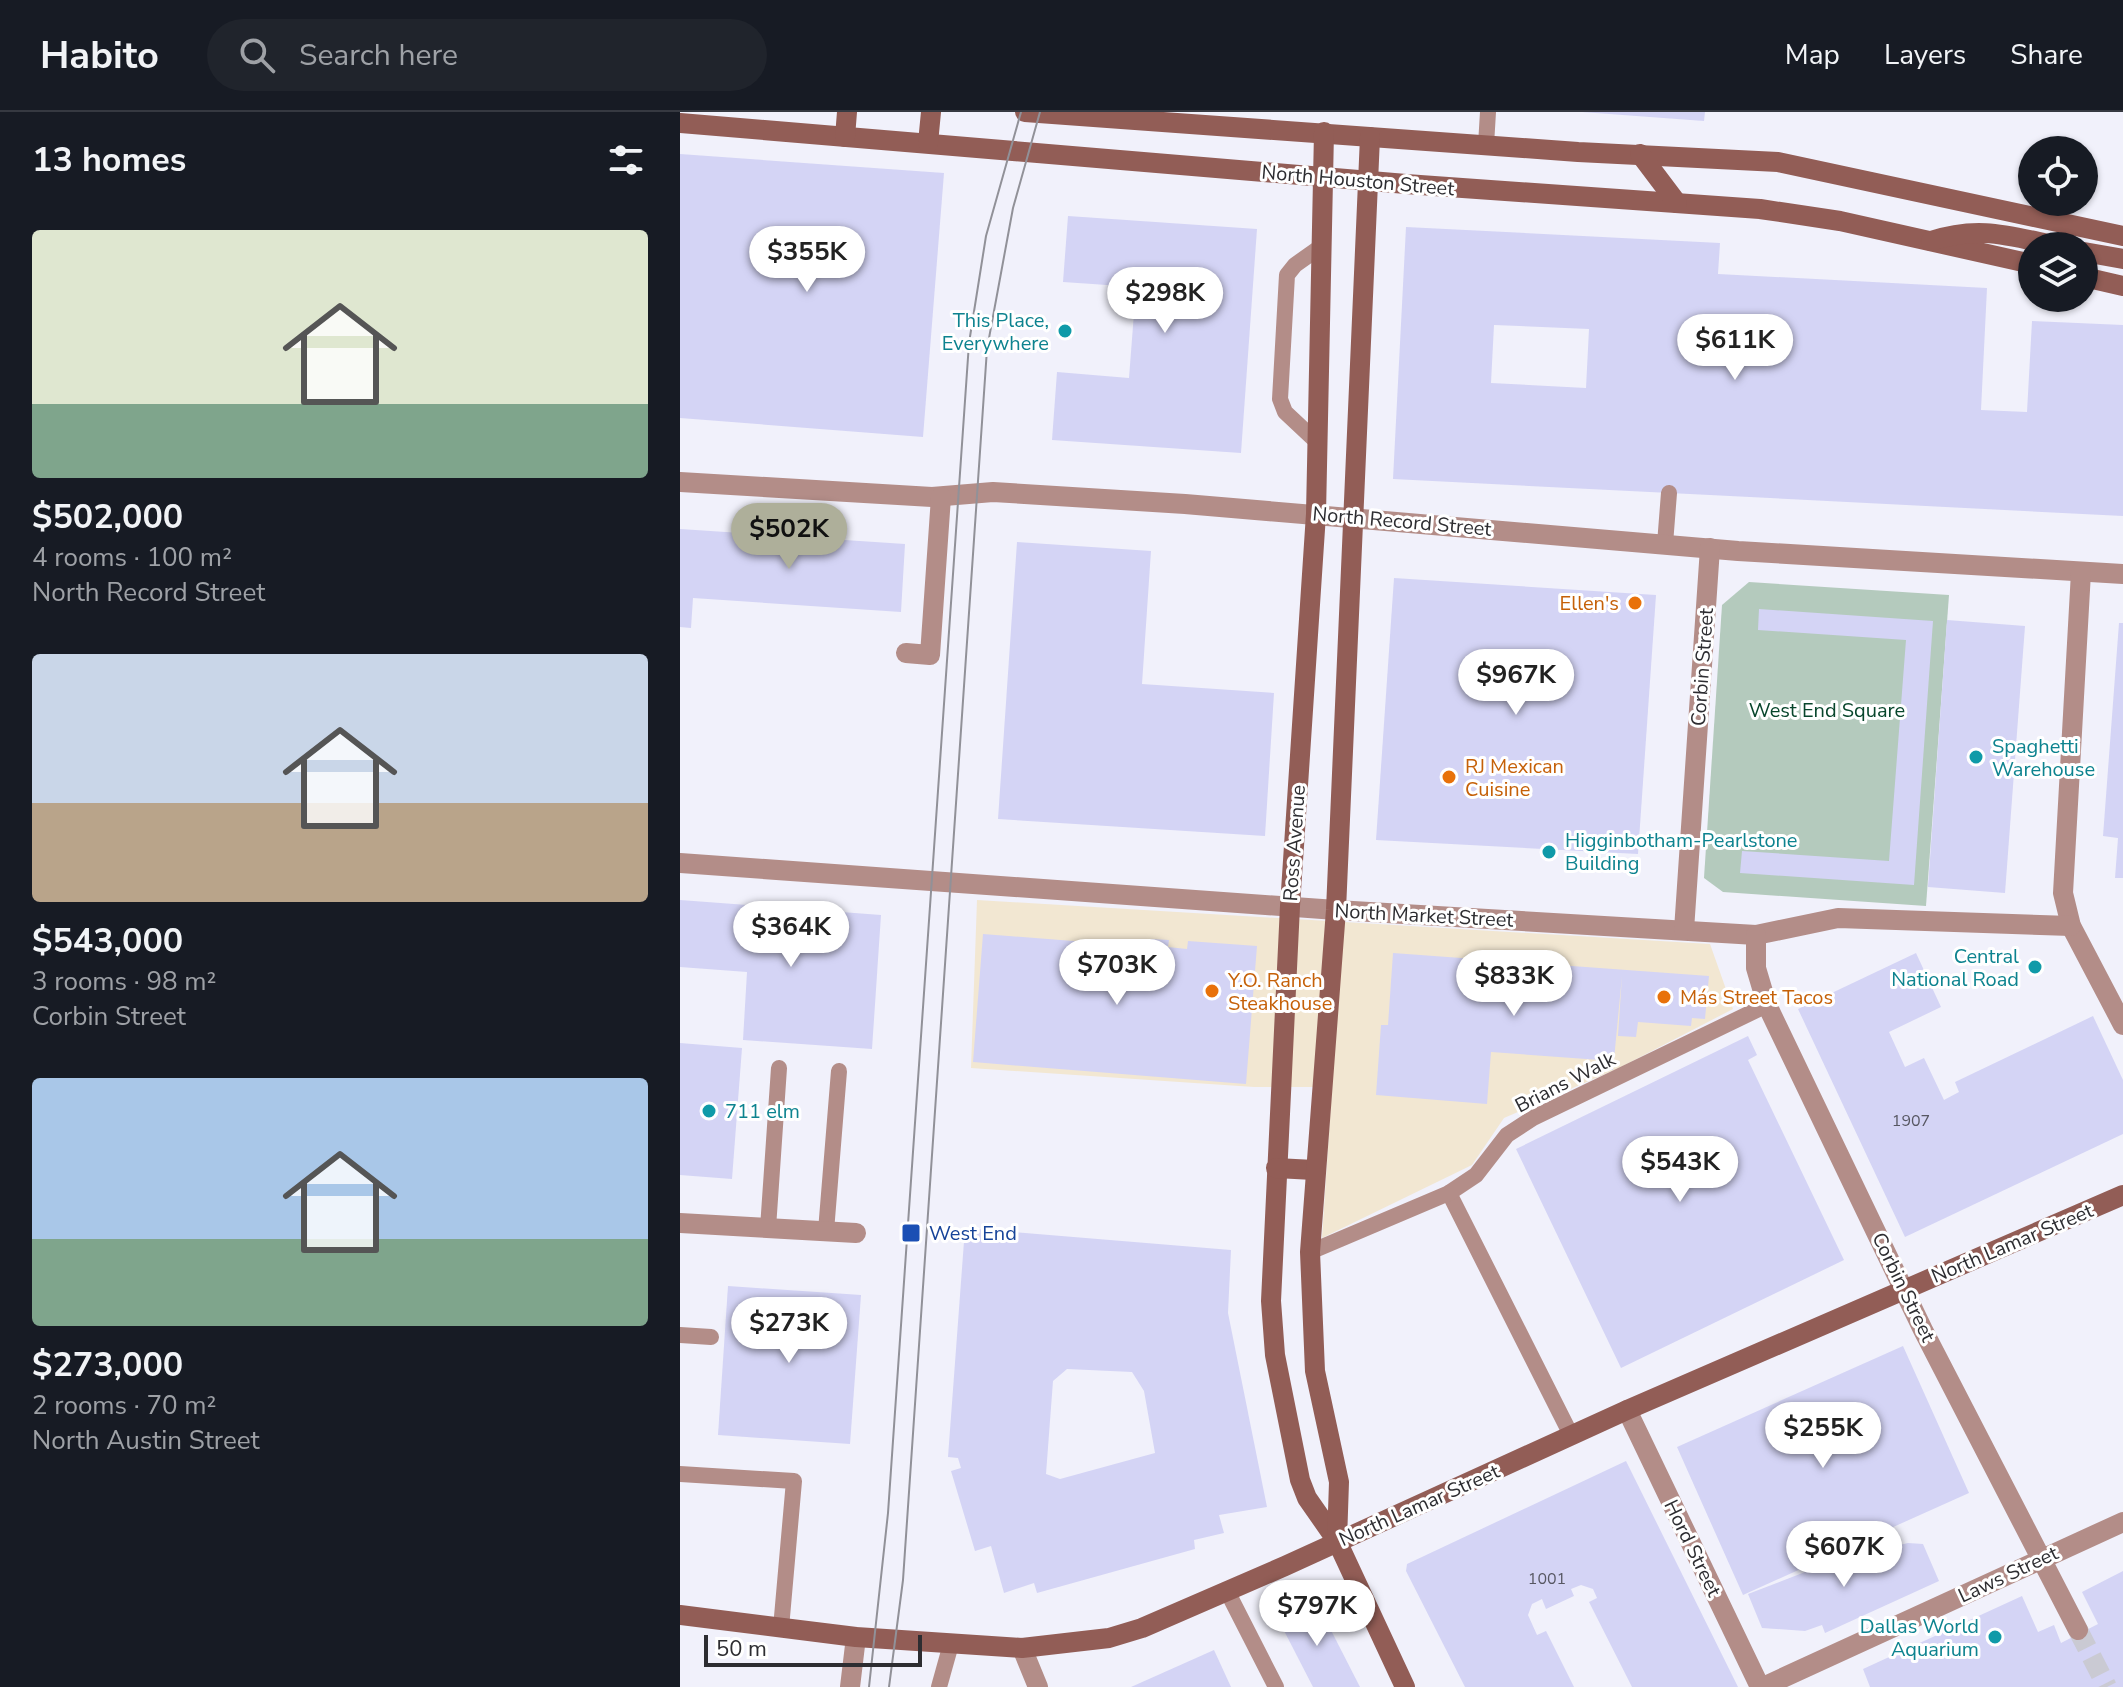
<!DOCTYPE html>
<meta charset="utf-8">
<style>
body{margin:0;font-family:"Nunito Sans",sans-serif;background:#20242c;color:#f1f3f6;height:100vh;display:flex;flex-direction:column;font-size:30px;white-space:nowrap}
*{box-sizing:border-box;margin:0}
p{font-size:26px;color:#9ea1a6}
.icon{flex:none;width:44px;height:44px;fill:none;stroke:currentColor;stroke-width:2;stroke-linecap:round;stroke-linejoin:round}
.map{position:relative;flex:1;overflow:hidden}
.side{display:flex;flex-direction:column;background:#171b24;width:680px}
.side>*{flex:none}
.controls{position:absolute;left:1338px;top:24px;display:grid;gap:16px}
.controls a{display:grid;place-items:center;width:80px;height:80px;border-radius:50%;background:#171b24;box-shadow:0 2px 6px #0004;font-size:40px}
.scale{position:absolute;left:24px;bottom:20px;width:218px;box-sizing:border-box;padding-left:8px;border:4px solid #2d2d31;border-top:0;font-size:22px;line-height:28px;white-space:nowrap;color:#2d2d31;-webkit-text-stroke:6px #fff;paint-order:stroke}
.price{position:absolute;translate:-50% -68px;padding:0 18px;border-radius:28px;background:#fff;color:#222;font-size:26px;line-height:52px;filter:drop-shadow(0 2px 4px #0008)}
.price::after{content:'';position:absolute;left:50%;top:48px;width:24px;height:18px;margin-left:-12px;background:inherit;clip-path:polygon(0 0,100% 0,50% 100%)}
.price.selected{background:#aeaf9a;color:#111}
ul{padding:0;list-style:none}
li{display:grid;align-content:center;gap:16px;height:424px;padding:0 32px}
li span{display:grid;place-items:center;height:248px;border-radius:8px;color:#555}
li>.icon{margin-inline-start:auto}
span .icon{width:144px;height:144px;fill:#fffc;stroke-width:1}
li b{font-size:34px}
h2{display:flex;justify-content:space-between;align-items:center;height:96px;padding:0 32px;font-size:34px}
header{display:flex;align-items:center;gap:48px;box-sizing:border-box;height:112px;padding:0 40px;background:#171b24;border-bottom:2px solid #363941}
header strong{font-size:38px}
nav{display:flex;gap:44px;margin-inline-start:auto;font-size:28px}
.search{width:560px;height:72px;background:#20242c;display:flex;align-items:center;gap:20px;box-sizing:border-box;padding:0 28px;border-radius:44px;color:#9ea1a6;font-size:30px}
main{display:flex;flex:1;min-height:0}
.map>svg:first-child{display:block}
.commercial{fill:#f2e7d2}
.green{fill:#b4cabd}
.building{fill:#d4d4f5;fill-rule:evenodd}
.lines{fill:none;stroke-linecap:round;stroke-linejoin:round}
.minor-tunnel{stroke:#cacad3;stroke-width:20;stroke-dasharray:20 10;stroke-linecap:butt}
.service{stroke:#b38d88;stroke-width:16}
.minor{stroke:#b38d88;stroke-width:20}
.tertiary{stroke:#b38d88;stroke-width:20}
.secondary{stroke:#925d56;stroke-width:20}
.tram{stroke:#919198;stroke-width:2}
.culture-dot{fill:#0f9aa8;stroke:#fff;stroke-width:3}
.food-dot{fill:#e8710a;stroke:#fff;stroke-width:3}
.transit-dot{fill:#1a4fb4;stroke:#fff;stroke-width:3}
.labels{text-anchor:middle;stroke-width:6;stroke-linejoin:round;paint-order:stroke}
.number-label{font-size:16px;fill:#575762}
.street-label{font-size:20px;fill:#2d2d31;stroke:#fff}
.culture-label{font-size:20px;fill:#0d838f;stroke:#fff;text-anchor:end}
.food-label{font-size:20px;fill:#c56008;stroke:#fff;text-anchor:start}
.park-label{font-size:20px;fill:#08462c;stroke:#fff}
.transit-label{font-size:20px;fill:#164399;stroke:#fff;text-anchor:start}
</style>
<header>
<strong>Habito</strong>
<div class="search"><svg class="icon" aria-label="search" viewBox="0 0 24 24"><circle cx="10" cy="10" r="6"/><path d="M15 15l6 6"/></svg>Search here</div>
<nav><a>Map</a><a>Layers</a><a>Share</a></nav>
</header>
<main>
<section class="side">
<h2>13 homes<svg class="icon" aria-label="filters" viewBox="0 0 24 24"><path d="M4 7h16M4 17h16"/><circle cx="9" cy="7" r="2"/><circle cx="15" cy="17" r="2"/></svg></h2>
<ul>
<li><span style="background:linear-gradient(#dfe7d0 70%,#7fa58c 0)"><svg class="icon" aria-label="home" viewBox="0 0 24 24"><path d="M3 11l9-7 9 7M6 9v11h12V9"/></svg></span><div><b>$502,000</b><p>4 rooms · 100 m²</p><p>North Record Street</p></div></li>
<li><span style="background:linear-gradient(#c9d6e8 60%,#b9a48a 0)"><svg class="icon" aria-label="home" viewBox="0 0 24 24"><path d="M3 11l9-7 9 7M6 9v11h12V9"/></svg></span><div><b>$543,000</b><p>3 rooms · 98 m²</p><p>Corbin Street</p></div></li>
<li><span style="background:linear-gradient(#a9c7e8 65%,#7fa58c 0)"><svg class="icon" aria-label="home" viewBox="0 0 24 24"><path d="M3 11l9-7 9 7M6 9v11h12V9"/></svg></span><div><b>$273,000</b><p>2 rooms · 70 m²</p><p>North Austin Street</p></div></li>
</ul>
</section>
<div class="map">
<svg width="1443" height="1575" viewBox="0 0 1443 1575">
<rect width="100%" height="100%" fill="#f1f1fb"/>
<!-- commercial -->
<polygon class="commercial" points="297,788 1030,832 1053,897 939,956 824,1006 792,1053 642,1126 652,975 574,975 291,956"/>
<!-- green -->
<polygon class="green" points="1069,470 1269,483 1246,794 1043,780 1024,766 1042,493"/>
<!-- building -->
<g class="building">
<polygon points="902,0 1025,0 1024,9"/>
<polygon points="0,42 264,61 243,325 0,306"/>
<polygon points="388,104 577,117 561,341 372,328 377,260 449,266 456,175 383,170"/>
<path d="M726,115L1040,131L1038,162L1307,176L1301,298L1347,300L1352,209L1443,213V404L713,367ZM814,213L909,217L906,276L811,271Z"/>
<polygon points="0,417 225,432 221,500 13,486 11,516 0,515"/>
<polygon points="337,430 471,439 462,572 594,581 585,724 318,707"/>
<polygon points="714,466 976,483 958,742 696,728"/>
<polygon points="1079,497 1253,509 1234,773 1060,761 1062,739 1209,749 1226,528 1078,518"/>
<polygon points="1267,508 1345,514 1325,781 1248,775"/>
<polygon points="1439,511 1443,511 1443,766 1435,766 1438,726 1423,724"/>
<polygon points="0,788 201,803 192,937 63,928 67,860 0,855"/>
<polygon points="303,822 470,835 471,827 489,828 488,835 507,837 508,829 577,834 566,972 293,950"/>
<polygon points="713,841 1029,864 1025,907 1012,906 1011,914 958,910 956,925 938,924 942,864 933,958 919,957 920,948 811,940 807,992 696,983 701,913 708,913"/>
<polygon points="1236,841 1261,895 1209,920 1225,955 1244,946 1264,988 1279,980 1275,970 1413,904 1443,968 1443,1022 1225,1125 1118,897"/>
<polygon points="1068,924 1077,943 1068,948 1164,1148 941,1256 836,1037"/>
<polygon points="0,931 62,936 52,1067 0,1063"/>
<path d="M285,1116L551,1138L548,1201L587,1395L539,1403L544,1421L514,1428L515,1437L357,1481L354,1471L324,1481L311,1434L295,1439L271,1359L281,1356L278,1346L268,1345ZM387,1257L452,1260L464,1279L475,1341L380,1367L366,1362L373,1269Z"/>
<polygon points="48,1174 181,1183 170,1332 38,1323"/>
<polygon points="1223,1234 1289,1381 1211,1416 1214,1421 1207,1424 1204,1419 1174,1432 1176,1436 1169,1440 1167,1436 1063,1483 997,1335"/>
<polygon points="946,1349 1058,1575 952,1575 909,1490 917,1486 913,1477 901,1473 891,1477 894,1484 866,1497 862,1487 852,1492 848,1503 857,1523 866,1519 894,1575 785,1575 726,1459 727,1452"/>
<polygon points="1228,1431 1243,1432 1259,1469 1145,1521 1142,1513 1125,1519 1082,1516 1068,1482 1156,1448"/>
<polygon points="1443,1459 1443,1575 1190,1575 1183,1557 1342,1484 1358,1520 1374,1513 1381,1531 1418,1512 1402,1480"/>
<polygon points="635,1487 680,1575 633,1575 598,1507"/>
<polygon points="534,1538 551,1575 451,1575"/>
</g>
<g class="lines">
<!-- minor-tunnel -->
<polyline class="minor-tunnel" points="1398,1518 1427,1575"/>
<!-- service -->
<g class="service">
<polyline points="806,33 808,0"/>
<polyline points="637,330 605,300 600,287 607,163 615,153 639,136"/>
<polyline points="985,432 989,381"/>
<polyline points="769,1081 891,1323"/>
<polyline points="88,1116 99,956"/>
<polyline points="146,1119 159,959"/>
<polyline points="630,1140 769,1081 796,1063 827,1023 853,1006 1087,893"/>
<polyline points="0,1223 31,1225"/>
<polyline points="0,1362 114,1369 101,1516"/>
<polyline points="547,1479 596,1575"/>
<polyline points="259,1575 271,1532"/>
</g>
<!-- minor -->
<g class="minor">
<polyline points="0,370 252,385 313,380 505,392 1058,439 1443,462"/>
<polyline points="1401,460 1383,781 1391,814 1443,913"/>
<polyline points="226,541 250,543 261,385"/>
<polyline points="656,798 1076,823 1158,806 1391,814"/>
<polyline points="1004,818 1030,436"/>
<polyline points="1076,823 1076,856 1087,893 1243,1218 1398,1518"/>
<polyline points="0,1111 176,1121"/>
<polyline points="947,1298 1080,1575"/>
<polyline points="170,1575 176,1525"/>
<polyline points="1083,1575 1443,1410"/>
</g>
<!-- tertiary -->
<g class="tertiary">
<polyline points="0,751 656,798"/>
<polyline points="342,1536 358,1575"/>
</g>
<!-- secondary -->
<g class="secondary">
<polyline points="345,0 898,40 1098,50 1443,124"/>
<polyline points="0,11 726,72 1080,97 1160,109 1352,152"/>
<polyline points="644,20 636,402 610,794 591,1189 595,1243 620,1368 627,1386 657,1429 725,1575"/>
<polyline points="165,25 167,0"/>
<polyline points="248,31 251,0"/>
<polyline points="960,42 997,91"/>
<path d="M1251,129C1299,113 1329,124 1377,134"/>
<polyline points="1404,140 1443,147"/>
<polyline points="1404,165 1443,174"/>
<polyline points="596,1056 634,1058"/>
<polyline points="657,1429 659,1370 635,1259 630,1140 656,798 690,25"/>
<polyline points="0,1503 176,1525 342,1536 429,1526 462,1516 605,1454 947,1298 1443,1083"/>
</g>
<!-- tram -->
<g class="tram">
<polyline points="189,1575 208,1401 289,231 306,124 341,0"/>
<polyline points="209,1575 223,1468 307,237 333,96 360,0"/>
</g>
</g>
<!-- markers -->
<g class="culture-dot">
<circle cx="385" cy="219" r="8"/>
<circle cx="1296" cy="645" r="8"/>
<circle cx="869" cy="740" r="8"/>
<circle cx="1355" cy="855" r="8"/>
<circle cx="29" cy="999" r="8"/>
<circle cx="1315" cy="1525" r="8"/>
</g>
<g class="food-dot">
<circle cx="955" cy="491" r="8"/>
<circle cx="769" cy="665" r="8"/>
<circle cx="532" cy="879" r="8"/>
<circle cx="984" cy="885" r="8"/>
</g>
<rect class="transit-dot" x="221" y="1111" width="20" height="20" rx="4"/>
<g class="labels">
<!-- number labels -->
<g class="number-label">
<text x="1231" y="1014">1907</text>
<text x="867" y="1472">1001</text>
</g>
<!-- street labels -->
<g class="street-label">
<text transform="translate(678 68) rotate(5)" y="7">North Houston Street</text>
<text transform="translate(722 409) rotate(5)" y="7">North Record Street</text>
<text transform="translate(1022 555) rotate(-86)" y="7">Corbin Street</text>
<text transform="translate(614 731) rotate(-86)" y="7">Ross Avenue</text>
<text transform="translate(744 803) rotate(3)" y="7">North Market Street</text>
<text transform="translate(885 970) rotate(-27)" y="7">Brians Walk</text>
<text transform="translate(1332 1131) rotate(-23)" y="7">North Lamar Street</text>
<text transform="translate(1224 1175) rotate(64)" y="7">Corbin Street</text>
<text transform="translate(739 1393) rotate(-24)" y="7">North Lamar Street</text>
<text transform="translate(1013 1436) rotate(64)" y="7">Hord Street</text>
<text transform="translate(1328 1462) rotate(-25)" y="7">Laws Street</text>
</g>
<!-- culture labels -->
<g class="culture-label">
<text x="369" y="215">This Place,<tspan x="369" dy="23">Everywhere</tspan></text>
<text x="1312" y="641" text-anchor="start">Spaghetti<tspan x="1312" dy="23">Warehouse</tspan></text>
<text x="885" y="735" text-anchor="start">Higginbotham-Pearlstone<tspan x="885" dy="23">Building</tspan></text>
<text x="1339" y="851">Central<tspan x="1339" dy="23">National Road</tspan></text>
<text x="45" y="1006" text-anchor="start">711 elm</text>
<text x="1299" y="1521">Dallas World<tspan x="1299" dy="23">Aquarium</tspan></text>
</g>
<!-- food labels -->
<g class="food-label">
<text x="939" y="498" text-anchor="end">Ellen's</text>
<text x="785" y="661">RJ Mexican<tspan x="785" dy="23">Cuisine</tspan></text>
<text x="548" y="875">Y.O. Ranch<tspan x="548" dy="23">Steakhouse</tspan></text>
<text x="1000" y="892">Más Street Tacos</text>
</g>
<!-- park labels -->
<g class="park-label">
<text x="1147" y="605">West End Square</text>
</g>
<!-- transit labels -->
<g class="transit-label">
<text x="249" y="1128">West End</text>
</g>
</g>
</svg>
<div class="controls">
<a><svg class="icon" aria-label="locate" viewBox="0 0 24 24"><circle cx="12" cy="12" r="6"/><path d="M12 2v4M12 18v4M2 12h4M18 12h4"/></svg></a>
<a><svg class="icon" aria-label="layers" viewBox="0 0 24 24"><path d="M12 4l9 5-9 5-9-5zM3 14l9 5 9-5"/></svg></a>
</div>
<div class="scale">50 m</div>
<b class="price" style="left:127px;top:182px">$355K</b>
<b class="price" style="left:485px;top:223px">$298K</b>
<b class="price" style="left:1055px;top:270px">$611K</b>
<b class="price selected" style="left:109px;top:459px">$502K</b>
<b class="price" style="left:836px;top:605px">$967K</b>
<b class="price" style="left:111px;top:857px">$364K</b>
<b class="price" style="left:437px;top:895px">$703K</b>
<b class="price" style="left:834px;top:906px">$833K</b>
<b class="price" style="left:1000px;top:1092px">$543K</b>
<b class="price" style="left:109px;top:1253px">$273K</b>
<b class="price" style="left:1143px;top:1358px">$255K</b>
<b class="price" style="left:1164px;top:1477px">$607K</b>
<b class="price" style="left:637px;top:1536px">$797K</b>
</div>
</main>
